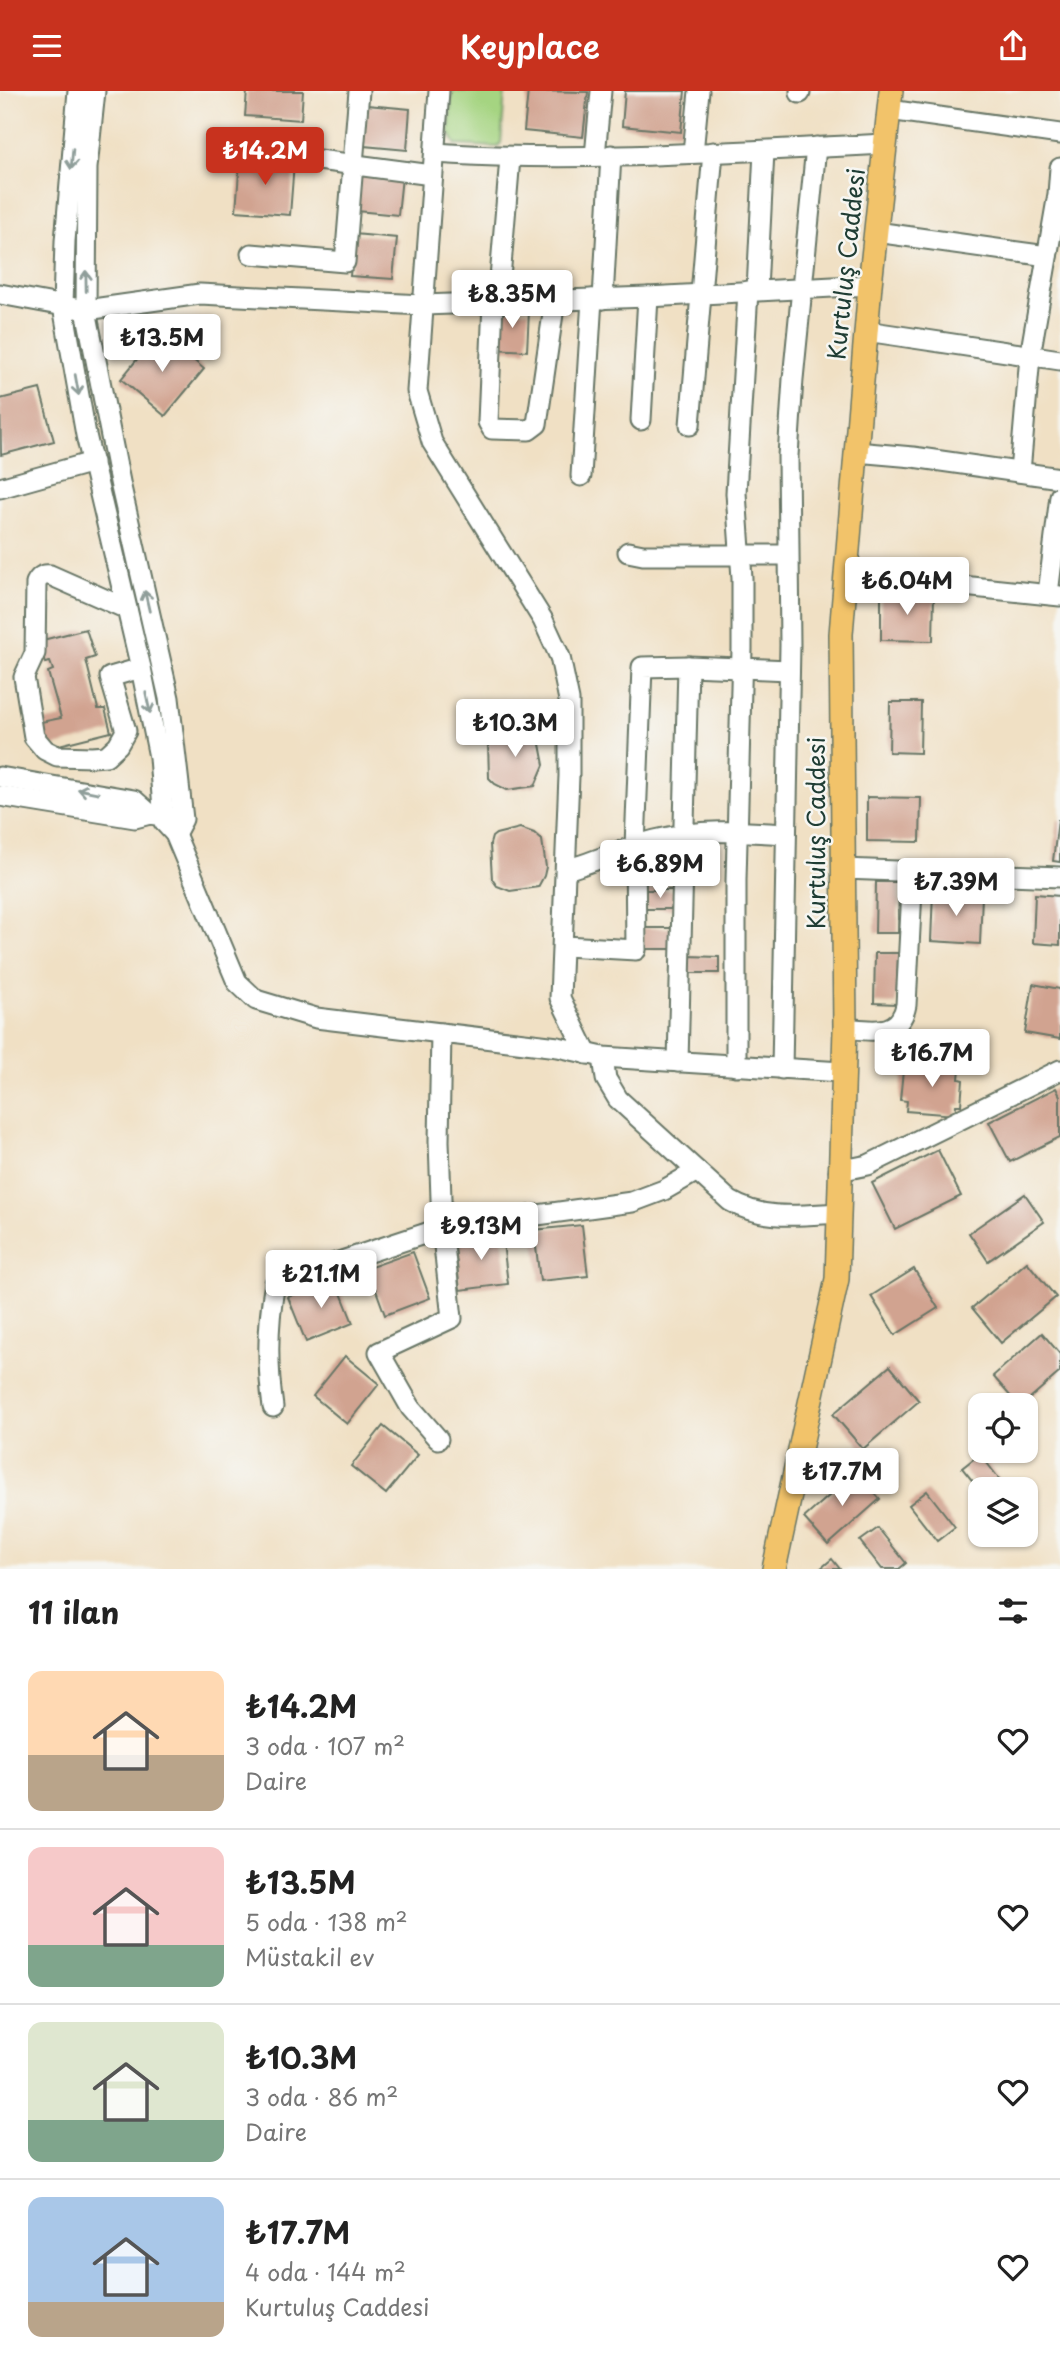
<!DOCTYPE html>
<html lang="tr">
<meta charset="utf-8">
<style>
body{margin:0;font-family:"Playpen Sans",sans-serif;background:#f2f2f2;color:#222;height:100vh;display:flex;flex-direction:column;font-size:26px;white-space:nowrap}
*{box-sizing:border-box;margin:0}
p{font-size:23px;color:#767676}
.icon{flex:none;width:38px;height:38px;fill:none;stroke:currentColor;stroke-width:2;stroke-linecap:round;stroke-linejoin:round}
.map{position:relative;height:1478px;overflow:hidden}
.side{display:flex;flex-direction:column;background:#fff;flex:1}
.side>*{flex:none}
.controls{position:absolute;left:968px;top:1302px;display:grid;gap:14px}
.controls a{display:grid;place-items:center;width:70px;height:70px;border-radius:14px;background:#fff;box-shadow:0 2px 5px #0004;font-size:35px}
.price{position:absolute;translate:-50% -60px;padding:0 16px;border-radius:7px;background:#fff;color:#222;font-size:23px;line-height:46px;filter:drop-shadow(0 2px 4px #0008)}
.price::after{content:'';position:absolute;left:50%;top:42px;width:21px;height:16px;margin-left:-10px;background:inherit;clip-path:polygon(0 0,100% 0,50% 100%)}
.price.selected{background:#c8321e;color:#fff}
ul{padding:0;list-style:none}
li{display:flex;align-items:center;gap:21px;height:175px;padding:0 28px}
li+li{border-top:2px solid #e0e0e0}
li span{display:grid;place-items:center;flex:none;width:196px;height:140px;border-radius:14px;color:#555}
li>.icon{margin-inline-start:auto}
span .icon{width:84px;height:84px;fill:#fffc;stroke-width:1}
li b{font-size:30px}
h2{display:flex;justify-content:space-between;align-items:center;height:84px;padding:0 28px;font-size:30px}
header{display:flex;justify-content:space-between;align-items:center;height:91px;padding:0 28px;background:#c8321e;color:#fff;font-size:32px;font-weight:600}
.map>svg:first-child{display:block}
.green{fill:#a5d481;stroke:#62885a;stroke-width:2}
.building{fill:#d1a390}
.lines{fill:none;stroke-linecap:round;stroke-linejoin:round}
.minor-casing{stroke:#687666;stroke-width:23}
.major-casing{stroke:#687666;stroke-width:26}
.minor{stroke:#fff;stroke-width:19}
.major{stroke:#f2c36a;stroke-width:23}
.oneway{stroke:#8f9e9a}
.labels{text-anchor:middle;stroke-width:5;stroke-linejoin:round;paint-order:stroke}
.street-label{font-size:24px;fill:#1f3d34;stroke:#f6f6f2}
</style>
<header><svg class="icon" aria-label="menu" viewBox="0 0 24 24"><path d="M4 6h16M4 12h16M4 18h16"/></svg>Keyplace<svg class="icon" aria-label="share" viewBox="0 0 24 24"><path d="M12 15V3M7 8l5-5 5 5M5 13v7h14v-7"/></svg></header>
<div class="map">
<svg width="1060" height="1478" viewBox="0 0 1060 1478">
<rect width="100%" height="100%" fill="#f6f6f2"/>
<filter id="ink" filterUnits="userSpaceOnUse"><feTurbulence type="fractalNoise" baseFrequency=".0143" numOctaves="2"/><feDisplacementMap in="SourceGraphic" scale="14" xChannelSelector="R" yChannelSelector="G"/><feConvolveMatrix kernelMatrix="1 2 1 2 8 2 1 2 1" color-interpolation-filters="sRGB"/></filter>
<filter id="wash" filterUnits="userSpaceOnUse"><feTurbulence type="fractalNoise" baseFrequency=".00686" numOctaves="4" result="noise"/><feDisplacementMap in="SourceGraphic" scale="28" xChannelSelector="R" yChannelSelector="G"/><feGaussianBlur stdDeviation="1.57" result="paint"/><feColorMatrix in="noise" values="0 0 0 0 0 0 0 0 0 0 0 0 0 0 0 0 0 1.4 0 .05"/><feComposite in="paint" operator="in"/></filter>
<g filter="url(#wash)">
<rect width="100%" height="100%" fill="#f0e0c4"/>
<!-- green -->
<polygon class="green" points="452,0 505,0 501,52 497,56 456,54 449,41"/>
<g id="blocks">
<!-- building -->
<g class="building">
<polygon points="247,0 303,0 301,29 245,25"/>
<polygon points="528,0 588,1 583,46 524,40"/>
<polygon points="625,0 685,0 681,41 622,35"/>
<polygon points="367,14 410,18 407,59 364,55"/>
<polygon points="240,68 294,72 290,124 236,120"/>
<polygon points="361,82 402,86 398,124 357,120"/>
<polygon points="354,143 397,147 393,188 350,185"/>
<polygon points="496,218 529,220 527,260 494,258"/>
<polygon points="160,240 204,278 165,325 121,288"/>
<polygon points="40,298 54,350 1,364 0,308"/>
<polygon points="881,503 934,504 933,550 881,549"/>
<polygon points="86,538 95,566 86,569 98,618 105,618 111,641 47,657 41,631 61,627 48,581 53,579 50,571 45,572 39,550"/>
<polygon points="890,611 921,611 920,662 889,661"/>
<polygon points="518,636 532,640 539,648 544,674 535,695 507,699 495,693 489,687 488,651 489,645 494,642"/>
<polygon points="867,706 921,707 920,751 867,750"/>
<polygon points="1058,729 1060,729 1060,771 1053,770"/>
<polygon points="520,737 534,742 542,749 546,776 544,785 538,796 510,800 497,795 492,788 490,753 492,746 496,743"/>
<polygon points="876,791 899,791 898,842 875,842"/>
<rect x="646" y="799" width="28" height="19"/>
<polygon points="933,801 982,804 980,853 931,850"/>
<polygon points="1035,803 1060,805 1060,854 1033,852"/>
<rect x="643" y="837" width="30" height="21"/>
<polygon points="875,862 898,862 896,913 874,912"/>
<polygon points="687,865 719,866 719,882 687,882"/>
<polygon points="1033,893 1060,898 1060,948 1025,942"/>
<polygon points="909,972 960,977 959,988 963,989 961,1014 956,1014 955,1024 906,1020 907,1010 900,1009 903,980 908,980"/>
<polygon points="1056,997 1060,1005 1060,1046 1010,1071 989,1031"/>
<polygon points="938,1059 961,1105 895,1138 872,1092"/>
<polygon points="1025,1103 1044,1131 988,1170 969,1142"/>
<polygon points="582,1134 588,1185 540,1190 534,1139"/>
<polygon points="502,1143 508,1193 460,1199 454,1148"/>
<polygon points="413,1161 430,1207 385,1224 368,1177"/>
<polygon points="1027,1171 1056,1206 1001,1252 972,1217"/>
<polygon points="914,1178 938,1217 895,1244 871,1205"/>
<polygon points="335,1187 353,1232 306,1251 288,1206"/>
<polygon points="1042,1242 1060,1263 1060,1281 1022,1314 1018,1314 993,1285"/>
<polygon points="345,1265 379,1293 347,1333 313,1305"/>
<polygon points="890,1275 919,1310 863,1358 833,1323"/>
<polygon points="383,1335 418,1364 386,1403 351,1375"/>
<polygon points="980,1363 1007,1398 979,1398 962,1377"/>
<polygon points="856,1381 880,1408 828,1454 804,1427"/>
<polygon points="927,1400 955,1436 937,1450 909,1414"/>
<polygon points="878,1437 906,1472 899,1478 882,1478 860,1450"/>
<polygon points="832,1468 840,1478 820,1478"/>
</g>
</g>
</g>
<g filter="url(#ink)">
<use href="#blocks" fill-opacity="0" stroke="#687666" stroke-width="2"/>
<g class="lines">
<!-- minor casing -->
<g class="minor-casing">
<g id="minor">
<polyline points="78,0 65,150 63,215 86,344 141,577 159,666 164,731 175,743 237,891 256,909 316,927 558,956 603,966 842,981"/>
<polyline points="95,0 87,77 86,219 121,396 169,607 183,728 175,743"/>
<polyline points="439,0 417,300 432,351 543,529 560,566 569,609 569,685 560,907 587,963"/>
<polyline points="800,2 800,0"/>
<polyline points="889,19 1060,43"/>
<path d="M435,62C585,72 736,60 886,53"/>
<polyline points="693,62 699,0"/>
<polyline points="595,65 601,0"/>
<polyline points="303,67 432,84"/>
<polyline points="876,141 1047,165"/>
<polyline points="251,163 345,171 359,0"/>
<polyline points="757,199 764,60"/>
<polyline points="0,203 86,219 200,203 423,214 648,206 870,194"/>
<polyline points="603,208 611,64"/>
<polyline points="493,211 488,331 492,338 529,339 537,333 555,209"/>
<polyline points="498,211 510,67"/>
<polyline points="866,240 1060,269"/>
<polyline points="641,329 648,206"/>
<polyline points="690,334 713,61"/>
<polyline points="856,361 913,366 1060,387"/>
<polyline points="1020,381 1030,265 1058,103 1060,77"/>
<polyline points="581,385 592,208"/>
<polyline points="0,397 93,371"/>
<polyline points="628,461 643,464 788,464"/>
<polyline points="846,483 1060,505"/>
<polyline points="1048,503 1060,405"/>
<path d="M127,518L50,484C43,483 39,486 36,492L35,562L24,586L34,646L45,659L57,665L92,666L106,665L118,654L126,640L110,586L141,577"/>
<polyline points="0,686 134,709 150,723"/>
<polyline points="0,705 135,727 150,723 175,727"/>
<polyline points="843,778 1060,786"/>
<path d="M566,779C596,770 625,757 655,749C698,738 742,740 786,743"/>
<polyline points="564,855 636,859 635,755 642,576 688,575 789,579"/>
<path d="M845,937C870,939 900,947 906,914L913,780"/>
<path d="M603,966L606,988L618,1008L730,1110C764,1130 800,1124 839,1122"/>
<polyline points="678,971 688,575"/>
<polyline points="736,975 736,789 742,558 742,487 736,402 748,200"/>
<polyline points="782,978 790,554 788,365 793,288 816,56"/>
<polyline points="839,1080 868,1074 1060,979"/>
<path d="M273,1316C267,1274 267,1234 275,1192L442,1137L632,1111L664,1099L697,1080"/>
<polyline points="438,1348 411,1317 379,1261 452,1227 442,1137 439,1050 441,942"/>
</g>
</g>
<!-- major casing -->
<g class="major-casing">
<polyline id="major" points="774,1478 837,1188 845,937 841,543 870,194 891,0"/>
</g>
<!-- minor -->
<use href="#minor" class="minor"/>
<!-- major -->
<use href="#major" class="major"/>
</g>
<!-- one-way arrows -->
<defs><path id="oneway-shaft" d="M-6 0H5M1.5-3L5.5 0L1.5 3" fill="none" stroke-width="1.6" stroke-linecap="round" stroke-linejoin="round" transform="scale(1.75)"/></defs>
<g class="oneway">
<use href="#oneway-shaft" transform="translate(72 68) rotate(95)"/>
<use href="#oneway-shaft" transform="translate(86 190) rotate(-91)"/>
<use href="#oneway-shaft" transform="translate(77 294) rotate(80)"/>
<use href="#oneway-shaft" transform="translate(147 510) rotate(-103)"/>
<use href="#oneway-shaft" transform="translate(148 612) rotate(78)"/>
<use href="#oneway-shaft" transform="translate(88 700) rotate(-169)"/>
</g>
</g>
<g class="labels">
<!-- street labels -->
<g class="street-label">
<text transform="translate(847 173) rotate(-84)" y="8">Kurtuluş Caddesi</text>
<text transform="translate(817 742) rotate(-90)" y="8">Kurtuluş Caddesi</text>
</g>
</g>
</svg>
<div class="controls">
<a><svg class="icon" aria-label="locate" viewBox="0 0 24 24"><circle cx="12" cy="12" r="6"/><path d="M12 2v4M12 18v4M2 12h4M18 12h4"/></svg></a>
<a><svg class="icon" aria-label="layers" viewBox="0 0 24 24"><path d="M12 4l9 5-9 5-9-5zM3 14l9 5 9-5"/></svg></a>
</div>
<b class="price selected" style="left:265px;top:96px">₺14.2M</b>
<b class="price" style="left:512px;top:239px">₺8.35M</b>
<b class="price" style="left:162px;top:283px">₺13.5M</b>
<b class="price" style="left:907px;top:526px">₺6.04M</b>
<b class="price" style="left:515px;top:668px">₺10.3M</b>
<b class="price" style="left:660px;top:809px">₺6.89M</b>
<b class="price" style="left:956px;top:827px">₺7.39M</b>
<b class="price" style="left:932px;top:998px">₺16.7M</b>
<b class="price" style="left:481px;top:1171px">₺9.13M</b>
<b class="price" style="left:321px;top:1219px">₺21.1M</b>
<b class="price" style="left:842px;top:1417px">₺17.7M</b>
</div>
<section class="side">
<h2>11 ilan<svg class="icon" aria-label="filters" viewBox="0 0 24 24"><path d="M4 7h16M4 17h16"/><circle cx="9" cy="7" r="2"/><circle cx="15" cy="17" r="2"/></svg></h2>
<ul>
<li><span style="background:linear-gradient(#ffd9b3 60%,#b9a48a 0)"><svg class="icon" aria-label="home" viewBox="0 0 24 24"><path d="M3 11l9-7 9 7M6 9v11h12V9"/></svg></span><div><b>₺14.2M</b><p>3 oda · 107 m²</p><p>Daire</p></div><svg class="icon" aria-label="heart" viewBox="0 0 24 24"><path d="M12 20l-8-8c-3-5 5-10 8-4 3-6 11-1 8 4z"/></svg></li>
<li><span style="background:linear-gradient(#f6c9c9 70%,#7fa58c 0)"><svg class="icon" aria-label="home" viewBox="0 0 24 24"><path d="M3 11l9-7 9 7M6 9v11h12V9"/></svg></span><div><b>₺13.5M</b><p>5 oda · 138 m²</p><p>Müstakil ev</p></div><svg class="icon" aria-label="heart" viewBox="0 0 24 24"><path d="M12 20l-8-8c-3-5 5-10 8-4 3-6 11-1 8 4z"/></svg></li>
<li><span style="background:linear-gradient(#dfe7d0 70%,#7fa58c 0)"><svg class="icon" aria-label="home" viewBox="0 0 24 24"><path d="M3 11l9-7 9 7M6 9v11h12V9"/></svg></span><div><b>₺10.3M</b><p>3 oda · 86 m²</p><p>Daire</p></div><svg class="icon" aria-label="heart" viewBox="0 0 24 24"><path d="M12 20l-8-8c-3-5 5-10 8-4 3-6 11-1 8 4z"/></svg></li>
<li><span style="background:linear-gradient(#a9c7e8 75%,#b9a48a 0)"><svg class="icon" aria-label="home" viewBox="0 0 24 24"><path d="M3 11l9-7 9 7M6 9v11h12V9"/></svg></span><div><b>₺17.7M</b><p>4 oda · 144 m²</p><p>Kurtuluş Caddesi</p></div><svg class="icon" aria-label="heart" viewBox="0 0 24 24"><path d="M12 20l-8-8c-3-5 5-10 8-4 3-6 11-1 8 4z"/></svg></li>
</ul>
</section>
